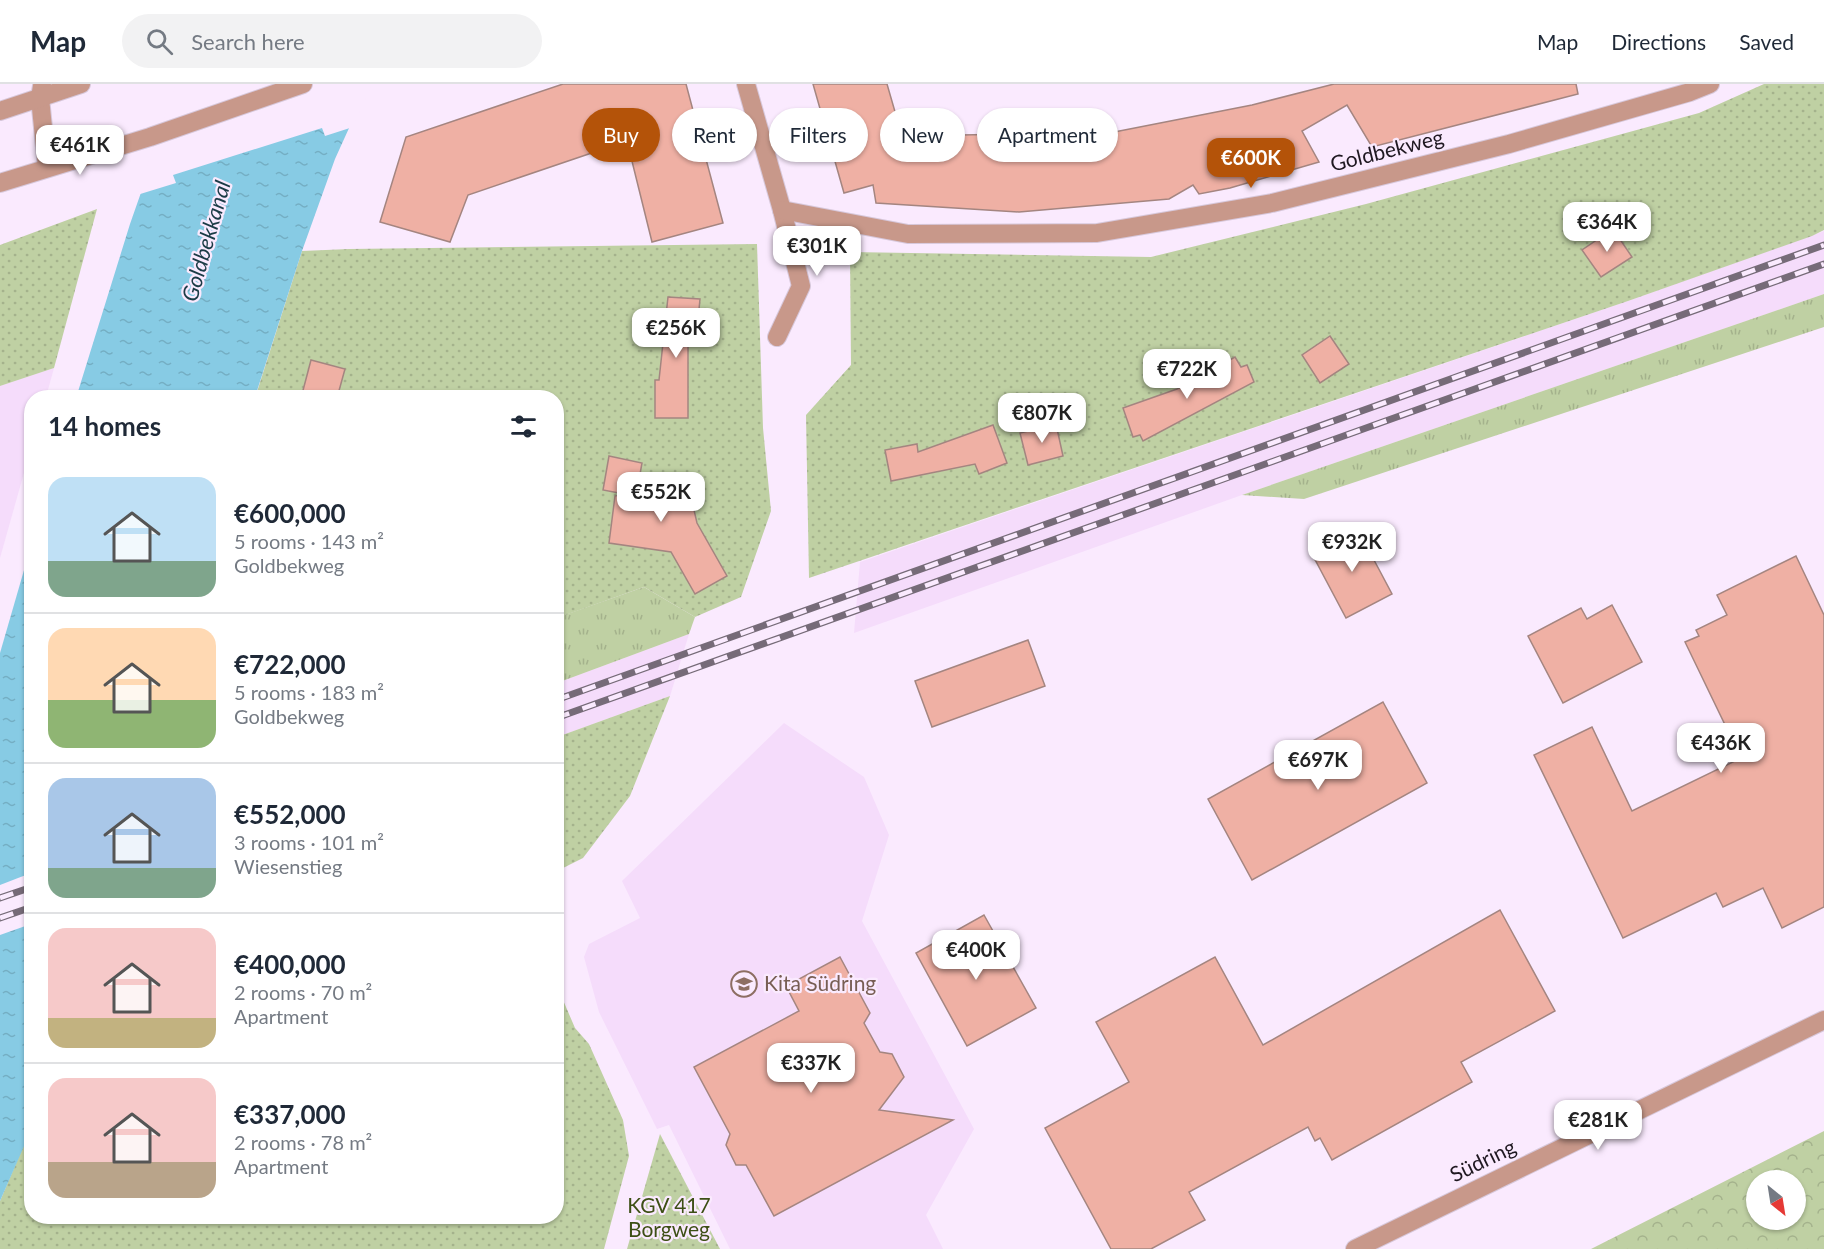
<!DOCTYPE html>
<meta charset="utf-8">
<style>
body{margin:0;font-family:Lato,sans-serif;background:#f2f2f3;color:#1f2937;height:100vh;display:flex;flex-direction:column;font-size:22px;white-space:nowrap}
*{box-sizing:border-box;margin:0}
p{font-size:20px;color:#747a83}
.icon{flex:none;width:33px;height:33px;fill:none;stroke:currentColor;stroke-width:2;stroke-linecap:round;stroke-linejoin:round}
.map{position:relative;flex:1;overflow:hidden}
.details{position:absolute;left:24px;top:306px;width:540px;height:834px;display:flex;flex-direction:column;background:#fff;border-radius:24px;box-shadow:0 2px 4px #0004}
.details>*{flex:none}
.top-card{position:absolute;left:582px;top:24px;width:570px;height:54px;display:flex;gap:12px}
.needle{width:39px;rotate:150deg}
.controls{position:absolute;left:1746px;top:1086px;display:grid;gap:12px}
.controls a{display:grid;place-items:center;width:60px;height:60px;border-radius:50%;background:#fff;box-shadow:0 2px 4px #0004;font-size:30px}
.price{position:absolute;translate:-50% -51px;padding:0 14px;border-radius:12px;background:#fff;color:#222;font-size:20px;line-height:39px;filter:drop-shadow(0 2px 3px #0008)}
.price::after{content:'';position:absolute;left:50%;top:36px;width:18px;height:14px;margin-left:-9px;background:inherit;clip-path:polygon(0 0,100% 0,50% 100%)}
.price.selected{background:#b45309;color:#fff}
ul{padding:0;list-style:none}
li{display:flex;align-items:center;gap:18px;height:150px;padding:0 24px}
li+li{border-top:2px solid #e0e1e3}
li span{display:grid;place-items:center;flex:none;width:168px;height:120px;border-radius:18px;color:#555}
li>.icon{margin-inline-start:auto}
span .icon{width:72px;height:72px;fill:#fffc;stroke-width:1}
li b{font-size:26px}
h2{display:flex;justify-content:space-between;align-items:center;height:72px;padding:0 24px;font-size:26px}
.tag{padding:0 21px;border-radius:27px;background:#fff;box-shadow:0 2px 4px #0004;font-size:21px;line-height:54px}
.tag.selected{background:#b45309;color:#fff}
header{display:flex;align-items:center;gap:36px;box-sizing:border-box;height:84px;padding:0 30px;background:#fff;border-bottom:2px solid #e0e1e3}
header strong{font-size:28px}
nav{display:flex;gap:33px;margin-inline-start:auto;font-size:21px}
.search{width:420px;height:54px;background:#f2f2f3;display:flex;align-items:center;gap:15px;box-sizing:border-box;padding:0 21px;border-radius:33px;color:#747a83;font-size:22px}
.map>svg:first-child{display:block}
.built{fill:#f5dcfb}
.grass{fill:url(#grass-tufts)}
.park{fill:url(#park-crowns);fill-rule:evenodd}
.garden{fill:url(#garden-dots)}
.water{fill:url(#water-ripples)}
.pier{fill:#faeafe}
.building{fill:#efb0a4;stroke:#a48580;stroke-width:1.5}
.lines{fill:none;stroke-linecap:round;stroke-linejoin:round}
.minor-casing{stroke:#d7c8db;stroke-width:20}
.minor{stroke:#c8988a;stroke-width:18}
.rail-casing{stroke:#766b78;stroke-width:7}
.rail{stroke:#faeafe;stroke-width:4.5;stroke-dasharray:14;stroke-linecap:butt}
.labels{text-anchor:middle;stroke-width:4.5;stroke-linejoin:round;paint-order:stroke}
.street-label{font-size:21px;fill:#1f1821;stroke:#faeafe}
.education-label{font-size:21px;fill:#785e54;stroke:#faeafe;text-anchor:start}
.park-label{font-size:21px;fill:#3d4f15;stroke:#faeafe}
.water-label{font-size:22px;font-style:italic;fill:#1b3b46;stroke:#faeafe}
</style>
<header>
<strong>Map</strong>
<div class="search"><svg class="icon" aria-label="search" viewBox="0 0 24 24"><circle cx="10" cy="10" r="6"/><path d="M15 15l6 6"/></svg>Search here</div>
<nav><a>Map</a><a>Directions</a><a>Saved</a></nav>
</header>
<div class="map">
<svg width="1824" height="1165" viewBox="0 0 1824 1165">
<defs>
<pattern id="grass-tufts" width="24" height="20" patternUnits="userSpaceOnUse" patternTransform="scale(1.5)"><rect width="24" height="20" fill="#bfd0a3"/><path d="M3 7l-1-3M5 7V3M7 7l1-3M15 17l-1-3M17 17v-4M19 17l1-3" fill="none" stroke="#a4b28c"/></pattern>
<pattern id="park-crowns" width="20" height="18" patternUnits="userSpaceOnUse" patternTransform="scale(1.5)"><rect width="20" height="18" fill="#bfd0a3"/><path d="M2 6a3 3 0 1 1 6 0M12 15a3 3 0 1 1 6 0" fill="none" stroke="#a4b28c"/></pattern>
<pattern id="garden-dots" width="8" height="8" patternUnits="userSpaceOnUse" patternTransform="scale(1.5)"><rect width="8" height="8" fill="#bfd0a3"/><path d="M2 2h.1M6 6h.1" fill="none" stroke="#a4b28c" stroke-width="1.8" stroke-linecap="round"/></pattern>
<pattern id="water-ripples" width="26" height="14" patternUnits="userSpaceOnUse" patternTransform="scale(1.5)"><rect width="26" height="14" fill="#87cbe4"/><path d="M2 4q2-2 4 0t4 0M15 11q2-2 4 0t4 0" fill="none" stroke="#74aec3"/></pattern>
</defs>
<rect width="100%" height="100%" fill="#faeafe"/>
<!-- built -->
<g class="built">
<polygon points="1824,147 1824,210 1242,411 854,549 860,478 1628,217"/>
<polygon points="54,284 46,313 32,314 31,364 0,474 0,302"/>
<polygon points="689,550 670,612 557,653 557,599"/>
<polygon points="784,639 864,693 889,751 862,837 974,1045 926,1131 943,1165 730,1165 669,1041 657,1045 599,928 584,873 589,860 640,834 622,797"/>
</g>
<!-- grass -->
<g class="grass">
<polygon points="1824,210 1824,243 1304,415 1242,411"/>
<polygon points="644,503 695,533 689,550 557,599 556,534"/>
</g>
<!-- park -->
<path class="park" d="M1824,1047V1165H1591ZM1756,1096H1796V1136H1756Z"/>
<!-- garden -->
<g class="garden">
<polygon points="1764,0 1824,0 1824,146 1812,152 1628,217 809,494 806,331 851,281 850,168 1151,173 1366,120 1699,29"/>
<polygon points="97,125 54,284 0,302 0,161"/>
<polygon points="757,160 763,344 771,427 741,513 695,533 644,503 557,534 556,314 255,314 302,167 349,165"/>
<polygon points="670,612 630,712 583,774 557,787 557,653"/>
<polygon points="557,902 575,944 589,960 623,1036 629,1072 604,1165 0,1165 0,1117 31,1044 32,1132 556,1132"/>
<polygon points="660,1050 720,1165 627,1165"/>
</g>
<!-- water -->
<g class="water">
<polygon points="179,0 369,0 335,75 302,167 255,313 76,314 130,140"/>
<polygon points="31,462 32,1044 0,1117 0,569"/>
</g>
<!-- pier -->
<g class="pier">
<polygon points="176,0 372,0 353,43 325,52 322,44 173,91 176,99 137,111"/>
<polygon points="31,789 31,840 0,851 0,801"/>
</g>
<!-- building -->
<g class="building">
<polygon points="563,0 686,0 723,139 652,158 627,57 468,111 450,158 380,138 406,53"/>
<polygon points="813,0 887,0 902,52 1017,50 1099,51 1252,21 1334,0 1576,0 1578,10 1372,63 1347,21 1302,47 1319,78 1230,104 1199,110 1193,101 1169,115 1019,128 876,119 873,101 844,109"/>
<polygon points="1613,145 1632,173 1601,193 1582,166"/>
<polygon points="668,213 700,215 697,247 688,246 688,334 655,334 655,296 659,296"/>
<polygon points="1330,252 1349,280 1320,299 1302,271"/>
<polygon points="1235,273 1241,283 1247,281 1254,298 1143,357 1140,351 1133,353 1123,324 1177,305"/>
<polygon points="311,276 345,285 337,314 301,314"/>
<polygon points="1056,340 1063,372 1028,381 1020,349"/>
<polygon points="993,341 1007,379 979,390 975,380 891,397 885,366 917,360 918,368"/>
<polygon points="609,372 642,379 637,407 687,396 697,439 727,492 695,510 671,468 609,459 615,412 624,410 603,406"/>
<polygon points="1357,444 1392,510 1346,534 1311,468"/>
<polygon points="1796,472 1824,531 1824,823 1782,844 1763,804 1723,823 1716,809 1623,854 1534,671 1592,643 1632,727 1741,674 1685,558 1699,552 1696,546 1727,531 1717,511"/>
<polygon points="1612,521 1642,578 1563,619 1528,552 1581,524 1587,535"/>
<polygon points="1028,556 1045,602 932,643 915,597"/>
<polygon points="1383,618 1427,699 1252,796 1208,715"/>
<polygon points="1500,826 1555,927 1461,978 1472,998 1332,1076 1320,1054 1315,1057 1308,1043 1189,1108 1205,1136 1151,1165 1111,1165 1045,1044 1129,998 1096,938 1215,873 1263,961"/>
<polygon points="984,831 1036,924 967,962 916,869"/>
<polygon points="840,873 870,929 864,939 880,968 892,970 904,993 879,1026 953,1036 774,1132 746,1081 736,1081 726,1061 730,1050 694,983 799,927 786,902"/>
</g>
<g class="lines">
<!-- minor casing -->
<g class="minor-casing">
<g id="minor">
<polyline points="746,0 782,126 801,202 777,253"/>
<polyline points="42,2 40,14 47,83"/>
<polyline points="0,27 81,0"/>
<polyline points="0,99 150,53 303,0"/>
<polyline points="782,126 908,150 1097,149 1272,119 1509,60 1690,8 1710,0"/>
<polyline points="1355,1165 1824,936"/>
</g>
</g>
<!-- minor -->
<use href="#minor" class="minor"/>
<!-- rail casing -->
<g class="rail-casing">
<g id="rail">
<polyline points="556,616 1824,161"/>
<polyline points="556,634 1824,180"/>
<polyline points="0,814 32,803"/>
<polyline points="0,834 32,823"/>
</g>
</g>
<!-- rail -->
<use href="#rail" class="rail"/>
</g>
<!-- icons -->
<defs>
<g id="school-ring" transform="scale(1.35)"><circle r="9.5" fill="#faeafe" stroke="#8d6e63" stroke-width="1.5"/><path d="M0-5L7-2L0 1L-7-2ZM-4 1L0 2.5L4 1V4Q0 6-4 4Z" fill="#8d6e63"/></g>
</defs>
<g fill-rule="evenodd">
<use href="#school-ring" x="744" y="900"/>
</g>
<g class="labels">
<!-- street labels -->
<g class="street-label">
<text transform="translate(1387 67) rotate(-14)" y="7">Goldbekweg</text>
<text transform="translate(1483 1077) rotate(-26)" y="7">Südring</text>
</g>
<!-- education labels -->
<g class="education-label">
<text x="764" y="907">Kita Südring</text>
</g>
<!-- park labels -->
<g class="park-label">
<text x="669" y="1129">KGV 417<tspan x="669" dy="24">Borgweg</tspan></text>
</g>
<!-- water labels -->
<g class="water-label">
<text transform="translate(206 157) rotate(-74)" y="8">Goldbekkanal</text>
</g>
</g>
</svg>
<div class="controls">
<a><svg class="needle" viewBox="-14 -14 28 28"><path d="M0-13l5 13h-10z" fill="#e53935"/><path d="M0 13l5-13h-10z" fill="#747a83"/></svg></a>
</div>
<b class="price" style="left:80px;top:92px">€461K</b>
<b class="price selected" style="left:1251px;top:105px">€600K</b>
<b class="price" style="left:1607px;top:169px">€364K</b>
<b class="price" style="left:817px;top:193px">€301K</b>
<b class="price" style="left:676px;top:275px">€256K</b>
<b class="price" style="left:1187px;top:316px">€722K</b>
<b class="price" style="left:1042px;top:360px">€807K</b>
<b class="price" style="left:661px;top:439px">€552K</b>
<b class="price" style="left:1352px;top:489px">€932K</b>
<b class="price" style="left:1721px;top:690px">€436K</b>
<b class="price" style="left:1318px;top:707px">€697K</b>
<b class="price" style="left:976px;top:897px">€400K</b>
<b class="price" style="left:811px;top:1010px">€337K</b>
<b class="price" style="left:1598px;top:1067px">€281K</b>
<div class="top-card">
<a class="tag selected">Buy</a>
<a class="tag">Rent</a>
<a class="tag">Filters</a>
<a class="tag">New</a>
<a class="tag">Apartment</a>
</div>
<section class="details">
<h2>14 homes<svg class="icon" aria-label="filters" viewBox="0 0 24 24"><path d="M4 7h16M4 17h16"/><circle cx="9" cy="7" r="2"/><circle cx="15" cy="17" r="2"/></svg></h2>
<ul>
<li><span style="background:linear-gradient(#bfe0f5 70%,#7fa58c 0)"><svg class="icon" aria-label="home" viewBox="0 0 24 24"><path d="M3 11l9-7 9 7M6 9v11h12V9"/></svg></span><div><b>€600,000</b><p>5 rooms · 143 m²</p><p>Goldbekweg</p></div></li>
<li><span style="background:linear-gradient(#ffd9b3 60%,#8fb573 0)"><svg class="icon" aria-label="home" viewBox="0 0 24 24"><path d="M3 11l9-7 9 7M6 9v11h12V9"/></svg></span><div><b>€722,000</b><p>5 rooms · 183 m²</p><p>Goldbekweg</p></div></li>
<li><span style="background:linear-gradient(#a9c7e8 75%,#7fa58c 0)"><svg class="icon" aria-label="home" viewBox="0 0 24 24"><path d="M3 11l9-7 9 7M6 9v11h12V9"/></svg></span><div><b>€552,000</b><p>3 rooms · 101 m²</p><p>Wiesenstieg</p></div></li>
<li><span style="background:linear-gradient(#f6c9c9 75%,#c2b280 0)"><svg class="icon" aria-label="home" viewBox="0 0 24 24"><path d="M3 11l9-7 9 7M6 9v11h12V9"/></svg></span><div><b>€400,000</b><p>2 rooms · 70 m²</p><p>Apartment</p></div></li>
<li><span style="background:linear-gradient(#f6c9c9 70%,#b9a48a 0)"><svg class="icon" aria-label="home" viewBox="0 0 24 24"><path d="M3 11l9-7 9 7M6 9v11h12V9"/></svg></span><div><b>€337,000</b><p>2 rooms · 78 m²</p><p>Apartment</p></div></li>
</ul>
</section>
</div>
